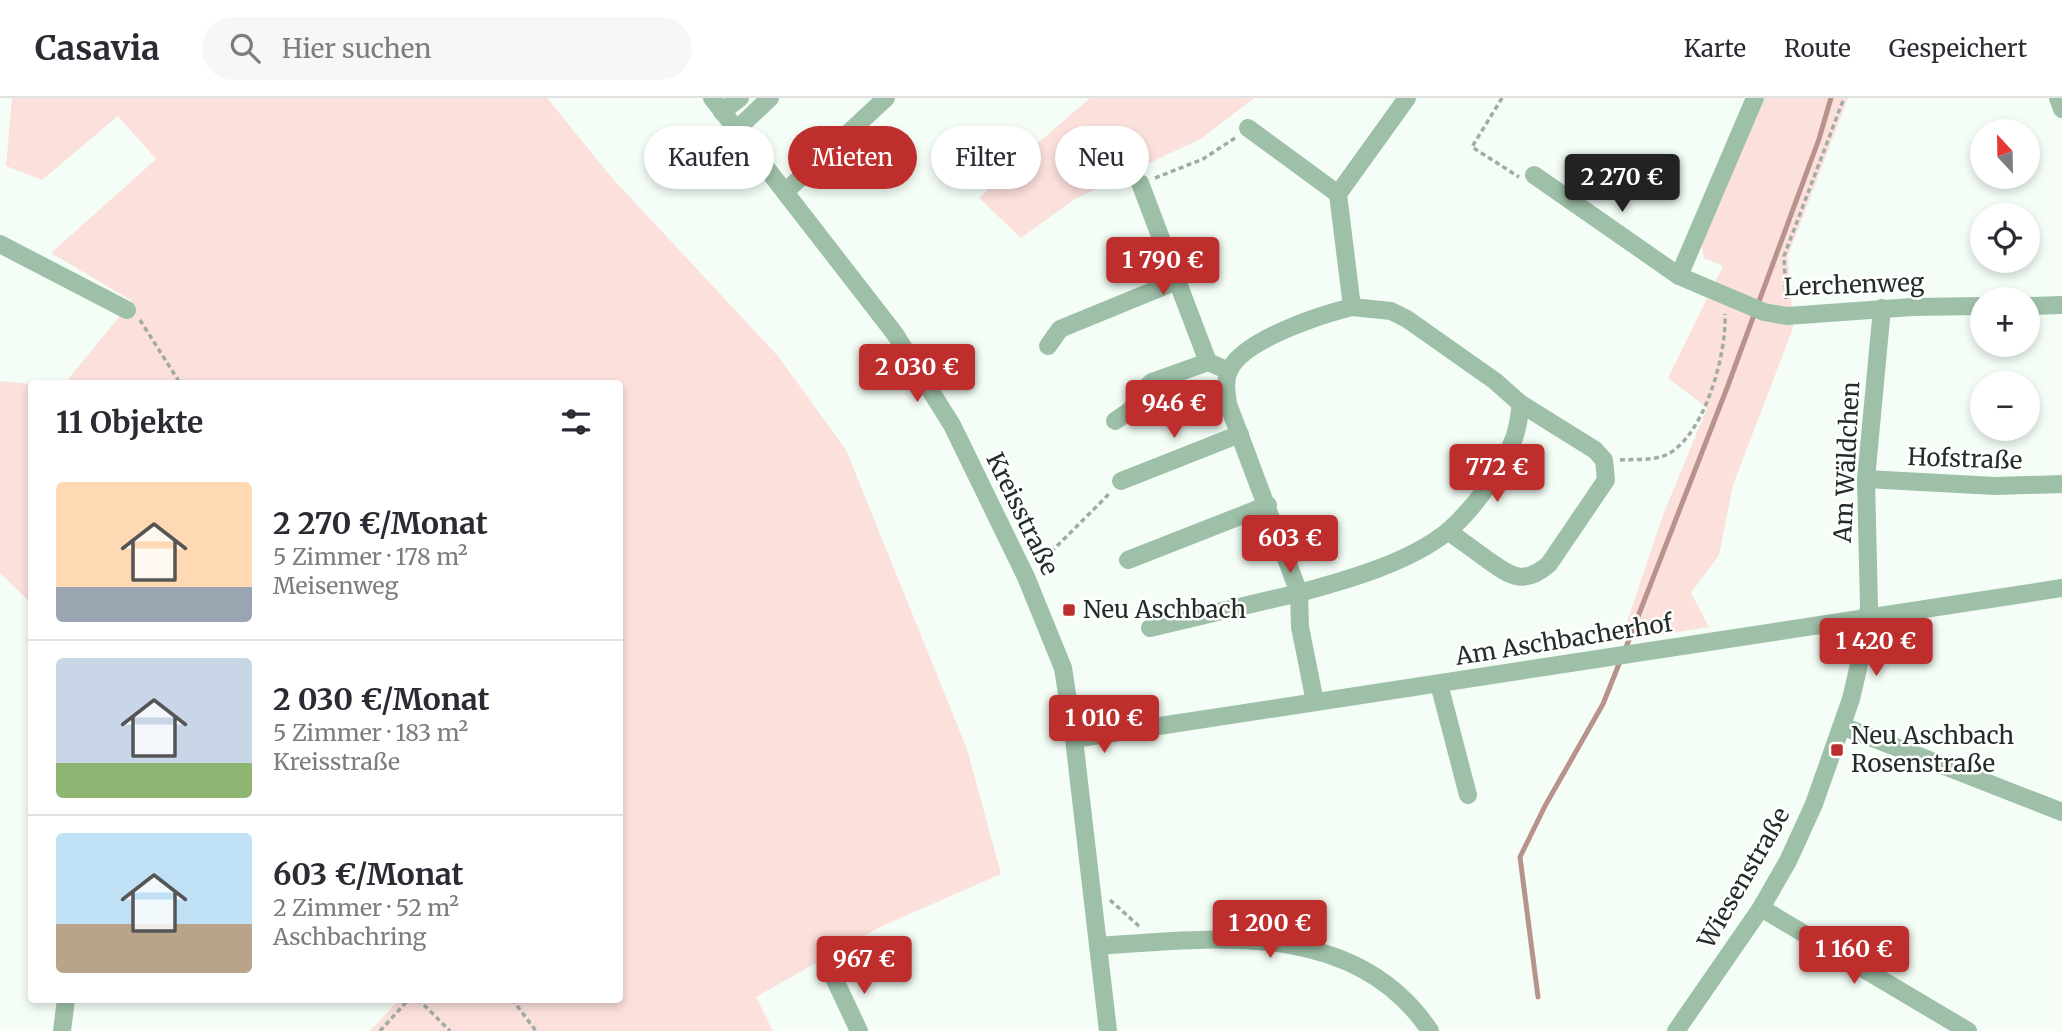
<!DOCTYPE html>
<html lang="de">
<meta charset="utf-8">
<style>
body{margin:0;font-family:Merriweather,serif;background:#f7f7f7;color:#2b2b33;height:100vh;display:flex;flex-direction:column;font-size:26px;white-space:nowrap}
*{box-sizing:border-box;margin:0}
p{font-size:23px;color:#7c7c81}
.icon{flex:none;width:38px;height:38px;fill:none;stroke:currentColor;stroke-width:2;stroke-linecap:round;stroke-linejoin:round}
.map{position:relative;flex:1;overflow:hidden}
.sheet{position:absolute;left:28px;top:282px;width:595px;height:623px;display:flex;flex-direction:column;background:#fff;border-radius:7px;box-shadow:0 4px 10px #0003}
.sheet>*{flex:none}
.hud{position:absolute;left:644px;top:28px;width:665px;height:63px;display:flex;gap:14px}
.needle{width:46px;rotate:338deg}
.controls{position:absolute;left:1970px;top:21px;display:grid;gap:14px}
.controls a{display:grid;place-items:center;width:70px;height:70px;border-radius:50%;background:#fff;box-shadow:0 4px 10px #0003;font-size:35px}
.price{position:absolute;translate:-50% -60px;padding:0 16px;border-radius:7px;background:#bd2e2c;color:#fff;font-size:23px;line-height:46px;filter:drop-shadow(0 2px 4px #0008)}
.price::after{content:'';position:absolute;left:50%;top:42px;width:21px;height:16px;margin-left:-10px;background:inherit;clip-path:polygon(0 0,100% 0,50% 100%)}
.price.current{background:#222;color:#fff}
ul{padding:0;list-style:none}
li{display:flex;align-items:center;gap:21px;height:175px;padding:0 28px}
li+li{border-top:2px solid #e1e1e2}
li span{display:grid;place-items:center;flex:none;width:196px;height:140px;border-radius:7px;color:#555}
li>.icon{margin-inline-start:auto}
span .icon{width:84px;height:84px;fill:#fffc;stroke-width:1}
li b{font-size:30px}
h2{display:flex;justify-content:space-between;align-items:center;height:84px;padding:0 28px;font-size:30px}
.tag{padding:0 24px;border-radius:32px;background:#fff;box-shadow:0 4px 10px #0003;font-size:24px;line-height:63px}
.tag.current{background:#bd2e2c;color:#fff}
header{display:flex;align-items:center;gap:42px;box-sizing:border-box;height:98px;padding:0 35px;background:#fff;border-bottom:2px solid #e1e1e2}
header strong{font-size:33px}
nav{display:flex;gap:38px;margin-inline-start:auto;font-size:24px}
.search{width:490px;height:63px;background:#f7f7f7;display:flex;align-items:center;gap:18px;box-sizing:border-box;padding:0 24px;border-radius:38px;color:#7c7c81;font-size:26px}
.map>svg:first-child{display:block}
.green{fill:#fbe0dc}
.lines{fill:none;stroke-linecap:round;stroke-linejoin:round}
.stream{stroke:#b7938c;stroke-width:5}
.path{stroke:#a1aba4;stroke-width:3.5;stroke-dasharray:5 3.5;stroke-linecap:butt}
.minor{stroke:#9ec0a8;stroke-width:18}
.poi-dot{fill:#bd2e2c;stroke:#fff;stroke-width:2.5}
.labels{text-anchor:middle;stroke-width:5;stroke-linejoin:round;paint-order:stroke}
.street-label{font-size:24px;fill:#242e27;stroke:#fff}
.poi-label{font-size:24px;fill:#242e27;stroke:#fff;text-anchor:start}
</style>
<header>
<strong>Casavia</strong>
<div class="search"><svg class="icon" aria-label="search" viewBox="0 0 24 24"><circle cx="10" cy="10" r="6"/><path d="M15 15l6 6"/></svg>Hier suchen</div>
<nav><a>Karte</a><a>Route</a><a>Gespeichert</a></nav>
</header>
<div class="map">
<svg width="2062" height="933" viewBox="0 0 2062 933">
<rect width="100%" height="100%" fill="#f4fef7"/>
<!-- green -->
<g class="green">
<polygon points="12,0 547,0 613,81 778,258 846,352 967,651 1001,776 880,829 756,899 773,933 370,933 400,901 620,901 620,285 65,285 132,203 51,155 156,61 118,18 42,82 6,68"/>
<polygon points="1090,0 1254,0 1202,40 1075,101 1021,140 979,100 1031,51"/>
<polygon points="1765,0 1848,0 1788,158 1793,230 1733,387 1719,457 1691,495 1709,529 1630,542 1628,521 1663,417 1707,310 1668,280 1723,168 1704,160 1701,147"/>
<polygon points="0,283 31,286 31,505 0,475"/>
</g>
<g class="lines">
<!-- stream -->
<g class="stream">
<polyline points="1625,552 1727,290 1819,41 1831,0"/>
<polyline points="1538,899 1520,759 1545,708 1603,606 1621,561"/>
</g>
<!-- path -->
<g class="path">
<polyline points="1502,0 1472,49 1519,79"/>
<polyline points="1155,80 1203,61 1235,40"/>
<polyline points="1786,201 1784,158 1844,0"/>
<polyline points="140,222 180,285"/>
<path d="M1620,362C1636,361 1654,363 1668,356C1705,336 1727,255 1725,216"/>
<polyline points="1039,466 1110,395"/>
<polyline points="1110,802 1140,829"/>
<polyline points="418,901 450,933"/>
<polyline points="512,901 536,933"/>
<polyline points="380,933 409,901"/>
</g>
<!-- minor -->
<g class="minor">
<polyline points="712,0 895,236 952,327 1026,479 1063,570 1074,641 1108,933"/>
<polyline points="2058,0 2062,11"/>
<polyline points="722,14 740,0"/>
<polyline points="1248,30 1338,96"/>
<polyline points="736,32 770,0"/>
<polyline points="1534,77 1679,178 1764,214 1787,218 1912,209 1983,208"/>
<polyline points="1140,85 1208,264 1229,273"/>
<polyline points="785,94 886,0"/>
<polyline points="0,146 127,212"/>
<polyline points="1679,178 1755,0"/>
<polyline points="2028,208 2062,207"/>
<path d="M1352,209L1391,213L1407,221L1495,283L1521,306C1519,318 1518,332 1513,343C1499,375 1474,411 1447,434C1408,465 1347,482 1299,495L1228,306C1227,295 1224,284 1229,273C1242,242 1320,217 1352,209Z"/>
<polyline points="1352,209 1338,96 1407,0"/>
<polyline points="1048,248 1060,231 1177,183"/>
<polyline points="1115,323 1131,312 1142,293 1152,284 1208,264"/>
<polyline points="1866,381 1995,388 2062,386"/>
<polyline points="1121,383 1240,336"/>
<path d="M1448,433C1460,442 1473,451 1485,460C1509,477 1523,489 1549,466L1606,382L1604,362L1595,352L1521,306"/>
<polyline points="1128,462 1268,407"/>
<polyline points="1150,530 1299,495 1300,529 1315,604"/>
<polyline points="1439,586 1468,697"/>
<polyline points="1842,628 2062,714"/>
<polyline points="1074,641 2062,490"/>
<polyline points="1761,810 1968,933"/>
<path d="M1098,848C1214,840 1356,821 1430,933"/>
<polyline points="833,878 859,933"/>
<polyline points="62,933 66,901"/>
<polyline points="1676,933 1761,810 1788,763 1814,706 1851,601 1863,549 1869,508 1866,381 1882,210"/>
</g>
</g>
<!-- markers -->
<g class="poi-dot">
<rect x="1062" y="505" width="14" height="14" rx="3.5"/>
<rect x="1830" y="645" width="14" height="14" rx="3.5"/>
</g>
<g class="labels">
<!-- street labels -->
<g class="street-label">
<text transform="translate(1854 187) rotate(-2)" y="8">Lerchenweg</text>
<text transform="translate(1965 361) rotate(2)" y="8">Hofstraße</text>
<text transform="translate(1847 364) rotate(-87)" y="8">Am Wäldchen</text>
<text transform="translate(1022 416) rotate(64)" y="8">Kreisstraße</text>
<text transform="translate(1564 542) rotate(-9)" y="8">Am Aschbacherhof</text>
<text transform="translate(1744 780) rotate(-60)" y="8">Wiesenstraße</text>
</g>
<!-- poi labels -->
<g class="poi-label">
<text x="1083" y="520">Neu Aschbach</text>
<text x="1851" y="646">Neu Aschbach<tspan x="1851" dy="28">Rosenstraße</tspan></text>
</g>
</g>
</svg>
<div class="controls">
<a><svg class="needle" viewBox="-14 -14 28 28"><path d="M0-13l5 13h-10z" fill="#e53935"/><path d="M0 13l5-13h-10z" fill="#7c7c81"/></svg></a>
<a><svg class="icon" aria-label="locate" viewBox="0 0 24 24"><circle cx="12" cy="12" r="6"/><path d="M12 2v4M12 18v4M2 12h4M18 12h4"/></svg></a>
<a>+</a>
<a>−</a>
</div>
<b class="price current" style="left:1622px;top:116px">2 270 €</b>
<b class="price" style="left:1163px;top:199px">1 790 €</b>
<b class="price" style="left:917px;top:306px">2 030 €</b>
<b class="price" style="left:1174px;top:342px">946 €</b>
<b class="price" style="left:1497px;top:406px">772 €</b>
<b class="price" style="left:1290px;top:477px">603 €</b>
<b class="price" style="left:1876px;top:580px">1 420 €</b>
<b class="price" style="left:1104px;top:657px">1 010 €</b>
<b class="price" style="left:1270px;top:862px">1 200 €</b>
<b class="price" style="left:1854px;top:888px">1 160 €</b>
<b class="price" style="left:864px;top:898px">967 €</b>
<div class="hud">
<a class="tag">Kaufen</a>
<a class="tag current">Mieten</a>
<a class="tag">Filter</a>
<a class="tag">Neu</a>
</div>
<section class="sheet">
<h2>11 Objekte<svg class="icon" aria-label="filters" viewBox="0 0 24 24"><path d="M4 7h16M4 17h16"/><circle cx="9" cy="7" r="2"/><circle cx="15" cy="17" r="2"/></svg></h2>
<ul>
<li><span style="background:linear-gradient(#ffd9b3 75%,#9aa5b1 0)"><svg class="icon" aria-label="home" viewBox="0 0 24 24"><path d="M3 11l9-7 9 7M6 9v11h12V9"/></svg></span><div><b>2 270 €/Monat</b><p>5 Zimmer · 178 m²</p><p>Meisenweg</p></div></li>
<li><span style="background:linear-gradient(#c9d6e8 75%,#8fb573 0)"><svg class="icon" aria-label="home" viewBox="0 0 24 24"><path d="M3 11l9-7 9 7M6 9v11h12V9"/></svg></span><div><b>2 030 €/Monat</b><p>5 Zimmer · 183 m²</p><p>Kreisstraße</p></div></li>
<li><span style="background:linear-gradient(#bfe0f5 65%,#b9a48a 0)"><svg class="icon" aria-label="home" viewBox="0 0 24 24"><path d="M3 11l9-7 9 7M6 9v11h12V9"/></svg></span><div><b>603 €/Monat</b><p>2 Zimmer · 52 m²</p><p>Aschbachring</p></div></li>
</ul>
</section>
</div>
